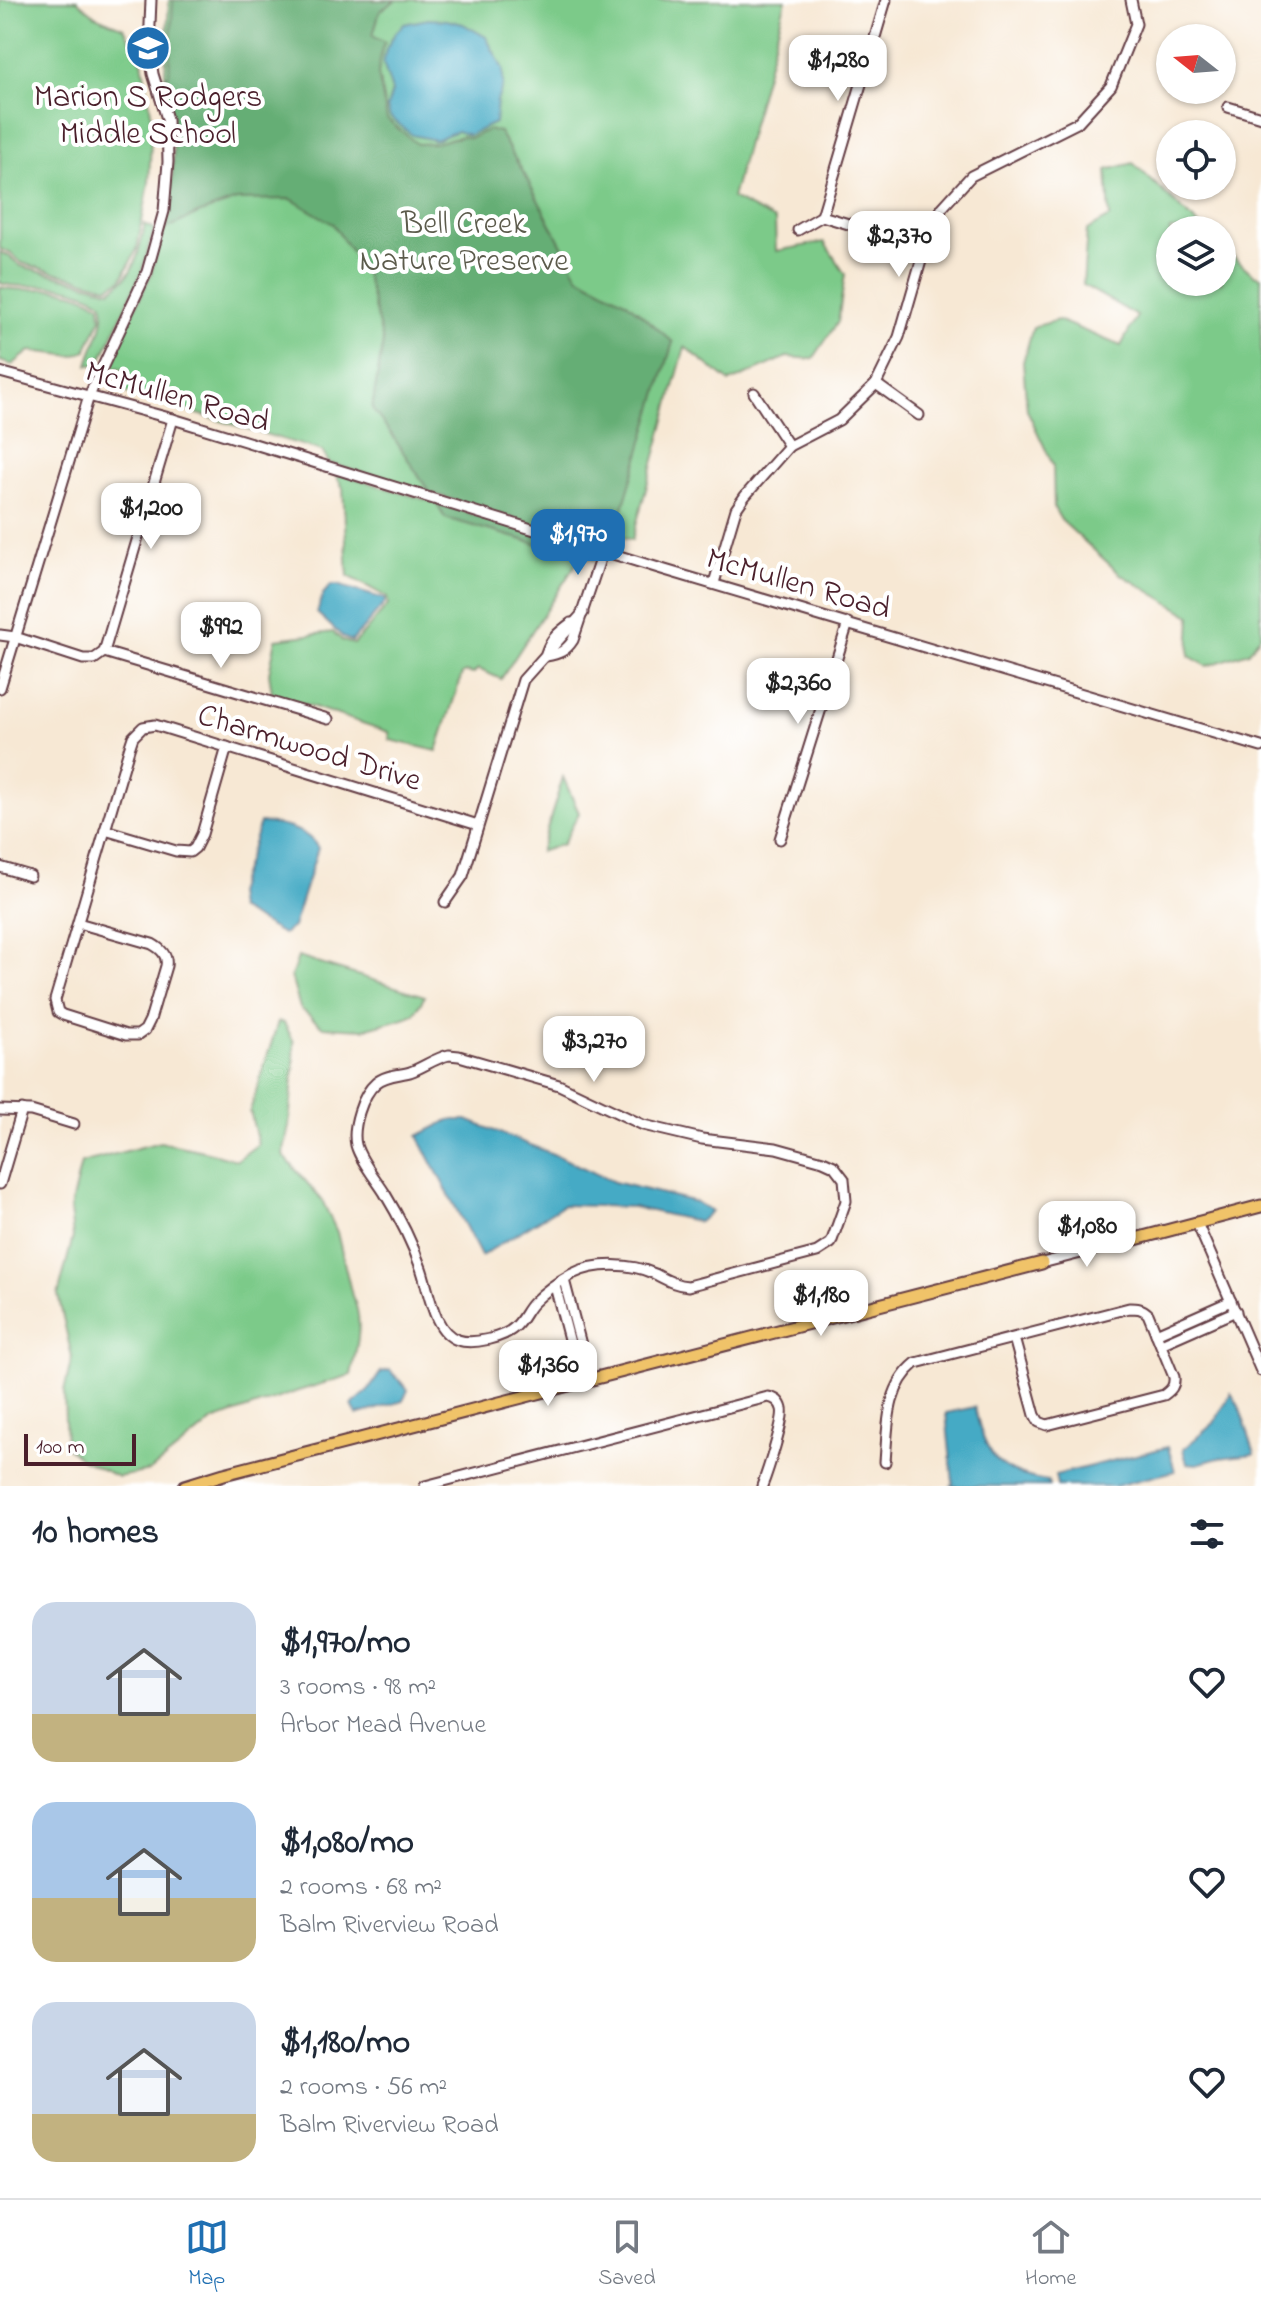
<!DOCTYPE html>
<meta charset="utf-8">
<style>
body{margin:0;font-family:"Indie Flower",sans-serif;background:#f6f6f7;color:#1f2937;height:100vh;display:flex;flex-direction:column;font-size:30px;white-space:nowrap}
*{box-sizing:border-box;margin:0}
p{font-size:26px;color:#747a83}
.icon{flex:none;width:44px;height:44px;fill:none;stroke:currentColor;stroke-width:2;stroke-linecap:round;stroke-linejoin:round}
.map{position:relative;height:1486px;overflow:hidden}
.sheet{display:flex;flex-direction:column;background:#fff;flex:1}
.sheet>*{flex:none}
.needle{width:52px;rotate:287deg}
.tools{position:absolute;left:1156px;top:24px;display:grid;gap:16px}
.tools a{display:grid;place-items:center;width:80px;height:80px;border-radius:50%;background:#fff;box-shadow:0 2px 6px #0004;font-size:40px}
.scale{position:absolute;left:24px;bottom:20px;width:112px;box-sizing:border-box;padding-left:8px;border:4px solid #4a1f2b;border-top:0;font-size:22px;line-height:28px;white-space:nowrap;color:#4a1f2b;-webkit-text-stroke:6px #fff;paint-order:stroke}
.price{position:absolute;translate:-50% -68px;padding:0 18px;border-radius:16px;background:#fff;color:#222;font-size:26px;line-height:52px;filter:drop-shadow(0 2px 4px #0008)}
.price::after{content:'';position:absolute;left:50%;top:48px;width:24px;height:18px;margin-left:-12px;background:inherit;clip-path:polygon(0 0,100% 0,50% 100%)}
.price.active{background:#1f6fb2;color:#fff}
ul{padding:0;list-style:none}
li{display:flex;align-items:center;gap:24px;height:200px;padding:0 32px}
li span{display:grid;place-items:center;flex:none;width:224px;height:160px;border-radius:24px;color:#555}
li>.icon{margin-inline-start:auto}
span .icon{width:96px;height:96px;fill:#fffc;stroke-width:1}
li b{font-size:34px}
h2{display:flex;justify-content:space-between;align-items:center;height:96px;padding:0 32px;font-size:34px}
.menu{display:flex;justify-content:space-around;align-items:center;height:112px;border-top:2px solid #e0e1e3;background:#fff;font-size:22px;color:#747a83}
.menu a{display:grid;justify-items:center;gap:4px}
.menu .active{color:#1f6fb2}
.map>svg:first-child{display:block}
.green{fill:#7cca89;stroke:#63745a;stroke-width:2}
.forest{fill:#65ae75;stroke:#586650;stroke-width:2}
.water{fill:#45aac5;stroke:#486478;stroke-width:2}
.lines{fill:none;stroke-linecap:round;stroke-linejoin:round}
.minor-casing{stroke:#643d44;stroke-width:13}
.major-casing{stroke:#643d44;stroke-width:15}
.minor{stroke:#fff;stroke-width:9}
.major{stroke:#f0c369;stroke-width:11}
.labels{text-anchor:middle;stroke-width:8;stroke-linejoin:round;paint-order:stroke}
.poi-label{font-size:32px;fill:#4a1f2b;stroke:#fff}
.park-label{font-size:32px;fill:#5c5b4c;stroke:#fff}
.street-label{font-size:32px;fill:#4a1f2b;stroke:#fff}
</style>
<div class="map">
<svg width="1261" height="1486" viewBox="0 0 1261 1486">
<rect width="100%" height="100%" fill="#fff"/>
<filter id="ink" filterUnits="userSpaceOnUse"><feTurbulence type="fractalNoise" baseFrequency=".0125" numOctaves="2"/><feDisplacementMap in="SourceGraphic" scale="16" xChannelSelector="R" yChannelSelector="G"/><feConvolveMatrix kernelMatrix="1 2 1 2 8 2 1 2 1" color-interpolation-filters="sRGB"/></filter>
<filter id="wash" filterUnits="userSpaceOnUse"><feTurbulence type="fractalNoise" baseFrequency=".006" numOctaves="4" result="noise"/><feDisplacementMap in="SourceGraphic" scale="32" xChannelSelector="R" yChannelSelector="G"/><feGaussianBlur stdDeviation="1.8" result="paint"/><feColorMatrix in="noise" values="0 0 0 0 0 0 0 0 0 0 0 0 0 0 0 0 0 1.4 0 .05"/><feComposite in="paint" operator="in"/></filter>
<g filter="url(#wash)">
<rect width="100%" height="100%" fill="#f7e8d4"/>
<!-- green -->
<g class="green">
<polygon points="0,0 77,0 95,16 124,28 142,61 152,118 149,183 137,249 121,280 108,287 22,263 10,253 0,249"/>
<polygon points="169,0 786,0 732,198 775,220 776,251 824,242 845,274 838,322 813,359 787,357 730,382 685,347 632,540 422,479 430,493 329,463 322,451 114,389 124,369 109,366 151,274 163,230 199,142 165,74"/>
<polygon points="1133,163 1204,230 1170,230 1170,282 1222,282 1222,247 1254,275 1261,277 1261,634 1249,652 1207,666 1189,656 1191,616 1119,573 1061,520 1054,508 1053,465 1027,410 1023,362 1033,327 1058,320 1121,346 1137,316 1083,285 1087,230 1110,217 1107,170"/>
<path d="M145,224L154,229L142,271L99,365H88C93,344 108,323 102,302C86,292 64,286 46,286C30,285 15,288 0,283V252L9,256L21,266L110,290C135,277 140,250 145,224Z"/>
<path d="M0,287C15,291 29,289 45,289C63,289 85,295 100,305L101,318L86,351L74,356L30,351L12,365L0,361Z"/>
<polygon points="334,472 436,503 445,518 581,556 501,679 478,669 473,674 465,672 462,674 437,751 390,740 389,732 272,693 269,673 276,639 333,632 343,641 354,644 388,605 387,597 348,576 343,488"/>
<polygon points="563,777 579,813 563,844 540,852"/>
<polygon points="298,957 425,996 414,1014 404,1018 364,1029 323,1027 300,1008 291,977"/>
<path d="M278,1022L284,1023L294,1042V1063L289,1126L283,1155L322,1200L337,1232L352,1296C365,1320 356,1350 351,1375L298,1391L213,1421L150,1471L118,1477L82,1460L66,1447L64,1392L72,1357L58,1295L73,1237L70,1209L81,1163L160,1142L204,1151L237,1160L258,1144L250,1111Z"/>
</g>
<!-- forest -->
<g class="forest">
<path d="M173,0H396L380,11L373,35L385,42L382,48L378,74L387,119L417,144L435,143L462,136L470,138L488,130L499,132L526,177L578,276L627,302L673,342L611,548L430,493L390,432L372,409L383,342L366,275L333,224L291,199L237,200L198,214L163,230C172,196 176,156 171,121C169,106 162,91 158,77H166L169,74Z"/>
<polygon points="436,503 598,552 595,560 445,518"/>
</g>
<!-- water -->
<g class="water">
<polygon points="428,19 447,20 463,24 486,37 503,69 503,85 497,101 495,123 469,135 457,131 435,140 412,135 390,117 387,107 392,91 383,63 386,49 395,33 404,24"/>
<polygon points="331,585 337,585 385,599 385,603 352,641 344,638 317,613 323,594"/>
<path d="M260,823C281,824 307,829 318,848L293,927L283,934L238,909L236,893Z"/>
<polygon points="449,1120 467,1120 558,1156 614,1182 696,1202 711,1211 699,1222 633,1207 563,1205 481,1256 418,1136"/>
<polygon points="390,1370 408,1390 403,1401 357,1415 352,1405 368,1391 381,1372"/>
<polygon points="1231,1393 1239,1406 1255,1454 1219,1458 1197,1464 1187,1463 1183,1449 1214,1423"/>
<path d="M975,1407C985,1456 997,1473 1048,1481L1049,1486H951L953,1483L946,1413Z"/>
<polygon points="1168,1447 1175,1471 1115,1486 1057,1486 1055,1475"/>
</g>
</g>
<g filter="url(#ink)">
<g class="lines">
<!-- minor casing -->
<g class="minor-casing">
<g id="minor">
<polyline points="1228,107 1261,117"/>
<polyline points="822,216 886,0"/>
<polyline points="798,230 822,216 925,247"/>
<polyline points="0,372 173,419 665,570 1261,747"/>
<polyline points="876,384 919,415"/>
<polyline points="754,393 789,446"/>
<polyline points="714,583 736,509 745,496 789,446 839,420 876,384 899,337 925,247 942,208 971,176 1077,123 1111,86 1136,24 1131,0"/>
<polyline points="0,635 15,637 83,659 94,659 104,652 173,419"/>
<polyline points="104,652 328,719"/>
<path d="M546,653C551,638 559,632 571,623"/>
<path d="M546,656C559,654 566,651 573,640L603,550"/>
<polyline points="0,688 89,396 147,272 164,211 168,162 167,119 153,74 149,48 151,0"/>
<polyline points="105,830 176,851 190,852 195,848 202,834 227,747"/>
<polyline points="780,839 848,623"/>
<polyline points="0,867 30,876"/>
<polyline points="445,902 463,876 523,680 583,613"/>
<path d="M78,923L152,944C161,949 168,955 166,966L150,1020L145,1030L138,1035H126L63,1015L58,1012L55,1000L129,749L133,737L143,727L155,725L478,825"/>
<path d="M449,1055L459,1056L559,1085L643,1125L702,1139L776,1148L823,1161L834,1166L844,1179L846,1201L831,1243L817,1252L688,1286C675,1285 667,1280 655,1274C631,1263 596,1262 572,1274C559,1281 543,1293 533,1303C526,1310 523,1320 515,1327C503,1338 473,1345 458,1340C433,1332 429,1290 421,1268C412,1242 398,1215 384,1192C375,1178 360,1160 356,1145C352,1127 362,1095 376,1083C385,1075 399,1075 410,1072C424,1067 435,1058 449,1055Z"/>
<polyline points="0,1110 31,1111 74,1124"/>
<polyline points="0,1184 22,1110"/>
<polyline points="1197,1223 1261,1371"/>
<polyline points="1042,1263 1124,1242"/>
<polyline points="564,1280 590,1379"/>
<polyline points="555,1286 580,1381"/>
<polyline points="1156,1334 1231,1301"/>
<polyline points="1161,1344 1236,1311"/>
<path d="M885,1462C888,1426 886,1387 916,1363L1129,1308C1137,1308 1142,1308 1148,1314L1174,1377C1175,1386 1171,1390 1164,1395L1047,1425L1039,1422L1035,1415L1014,1338"/>
<path d="M425,1486L768,1397C775,1398 780,1401 782,1409C785,1419 767,1473 762,1486"/>
</g>
</g>
<!-- major casing -->
<g class="major-casing">
<g id="major">
<polyline points="1124,1242 1261,1206"/>
<polyline points="185,1486 224,1474 1042,1263"/>
</g>
</g>
<!-- minor -->
<use href="#minor" class="minor"/>
<!-- major -->
<use href="#major" class="major"/>
</g>
</g>
<!-- icons -->
<defs>
<g id="school-disc" transform="scale(2.3)"><circle r="9.5" fill="#1f6fb2" stroke="#fff"/><path d="M0-5L7-2L0 1L-7-2ZM-4 1L0 2.5L4 1V4Q0 6-4 4Z" fill="#fff"/></g>
</defs>
<g fill-rule="evenodd">
<use href="#school-disc" x="148" y="48"/>
</g>
<g class="labels">
<!-- poi labels -->
<g class="poi-label">
<text x="148" y="106">Marion S Rodgers<tspan x="148" dy="37">Middle School</tspan></text>
</g>
<!-- park labels -->
<g class="park-label">
<text x="464" y="233">Bell Creek<tspan x="464" dy="37">Nature Preserve</tspan></text>
</g>
<!-- street labels -->
<g class="street-label">
<text transform="translate(178 395) rotate(16)" y="11">McMullen Road</text>
<text transform="translate(799 582) rotate(16)" y="11">McMullen Road</text>
<text transform="translate(310 746) rotate(17)" y="11">Charmwood Drive</text>
</g>
</g>
</svg>
<div class="tools">
<a><svg class="needle" viewBox="-14 -14 28 28"><path d="M0-13l5 13h-10z" fill="#e53935"/><path d="M0 13l5-13h-10z" fill="#747a83"/></svg></a>
<a><svg class="icon" aria-label="locate" viewBox="0 0 24 24"><circle cx="12" cy="12" r="6"/><path d="M12 2v4M12 18v4M2 12h4M18 12h4"/></svg></a>
<a><svg class="icon" aria-label="layers" viewBox="0 0 24 24"><path d="M12 4l9 5-9 5-9-5zM3 14l9 5 9-5"/></svg></a>
</div>
<div class="scale">100 m</div>
<b class="price" style="left:838px;top:103px">$1,280</b>
<b class="price" style="left:899px;top:279px">$2,370</b>
<b class="price" style="left:151px;top:551px">$1,200</b>
<b class="price active" style="left:578px;top:577px">$1,970</b>
<b class="price" style="left:221px;top:670px">$992</b>
<b class="price" style="left:798px;top:726px">$2,360</b>
<b class="price" style="left:594px;top:1084px">$3,270</b>
<b class="price" style="left:1087px;top:1269px">$1,080</b>
<b class="price" style="left:821px;top:1338px">$1,180</b>
<b class="price" style="left:548px;top:1408px">$1,360</b>
</div>
<section class="sheet">
<h2>10 homes<svg class="icon" aria-label="filters" viewBox="0 0 24 24"><path d="M4 7h16M4 17h16"/><circle cx="9" cy="7" r="2"/><circle cx="15" cy="17" r="2"/></svg></h2>
<ul>
<li><span style="background:linear-gradient(#c9d6e8 70%,#c2b280 0)"><svg class="icon" aria-label="home" viewBox="0 0 24 24"><path d="M3 11l9-7 9 7M6 9v11h12V9"/></svg></span><div><b>$1,970/mo</b><p>3 rooms · 98 m²</p><p>Arbor Mead Avenue</p></div><svg class="icon" aria-label="heart" viewBox="0 0 24 24"><path d="M12 20l-8-8c-3-5 5-10 8-4 3-6 11-1 8 4z"/></svg></li>
<li><span style="background:linear-gradient(#a9c7e8 60%,#c2b280 0)"><svg class="icon" aria-label="home" viewBox="0 0 24 24"><path d="M3 11l9-7 9 7M6 9v11h12V9"/></svg></span><div><b>$1,080/mo</b><p>2 rooms · 68 m²</p><p>Balm Riverview Road</p></div><svg class="icon" aria-label="heart" viewBox="0 0 24 24"><path d="M12 20l-8-8c-3-5 5-10 8-4 3-6 11-1 8 4z"/></svg></li>
<li><span style="background:linear-gradient(#c9d6e8 70%,#c2b280 0)"><svg class="icon" aria-label="home" viewBox="0 0 24 24"><path d="M3 11l9-7 9 7M6 9v11h12V9"/></svg></span><div><b>$1,180/mo</b><p>2 rooms · 56 m²</p><p>Balm Riverview Road</p></div><svg class="icon" aria-label="heart" viewBox="0 0 24 24"><path d="M12 20l-8-8c-3-5 5-10 8-4 3-6 11-1 8 4z"/></svg></li>
</ul>
</section>
<nav class="menu">
<a class="active"><svg class="icon" aria-label="map" viewBox="0 0 24 24"><path d="M3 6l6-2 6 2 6-2v14l-6 2-6-2-6 2zM9 4v14M15 6v14"/></svg>Map</a>
<a><svg class="icon" aria-label="saved" viewBox="0 0 24 24"><path d="M7 4h10v16l-5-4-5 4z"/></svg>Saved</a>
<a><svg class="icon" aria-label="home" viewBox="0 0 24 24"><path d="M3 11l9-7 9 7M6 9v11h12V9"/></svg>Home</a>
</nav>
